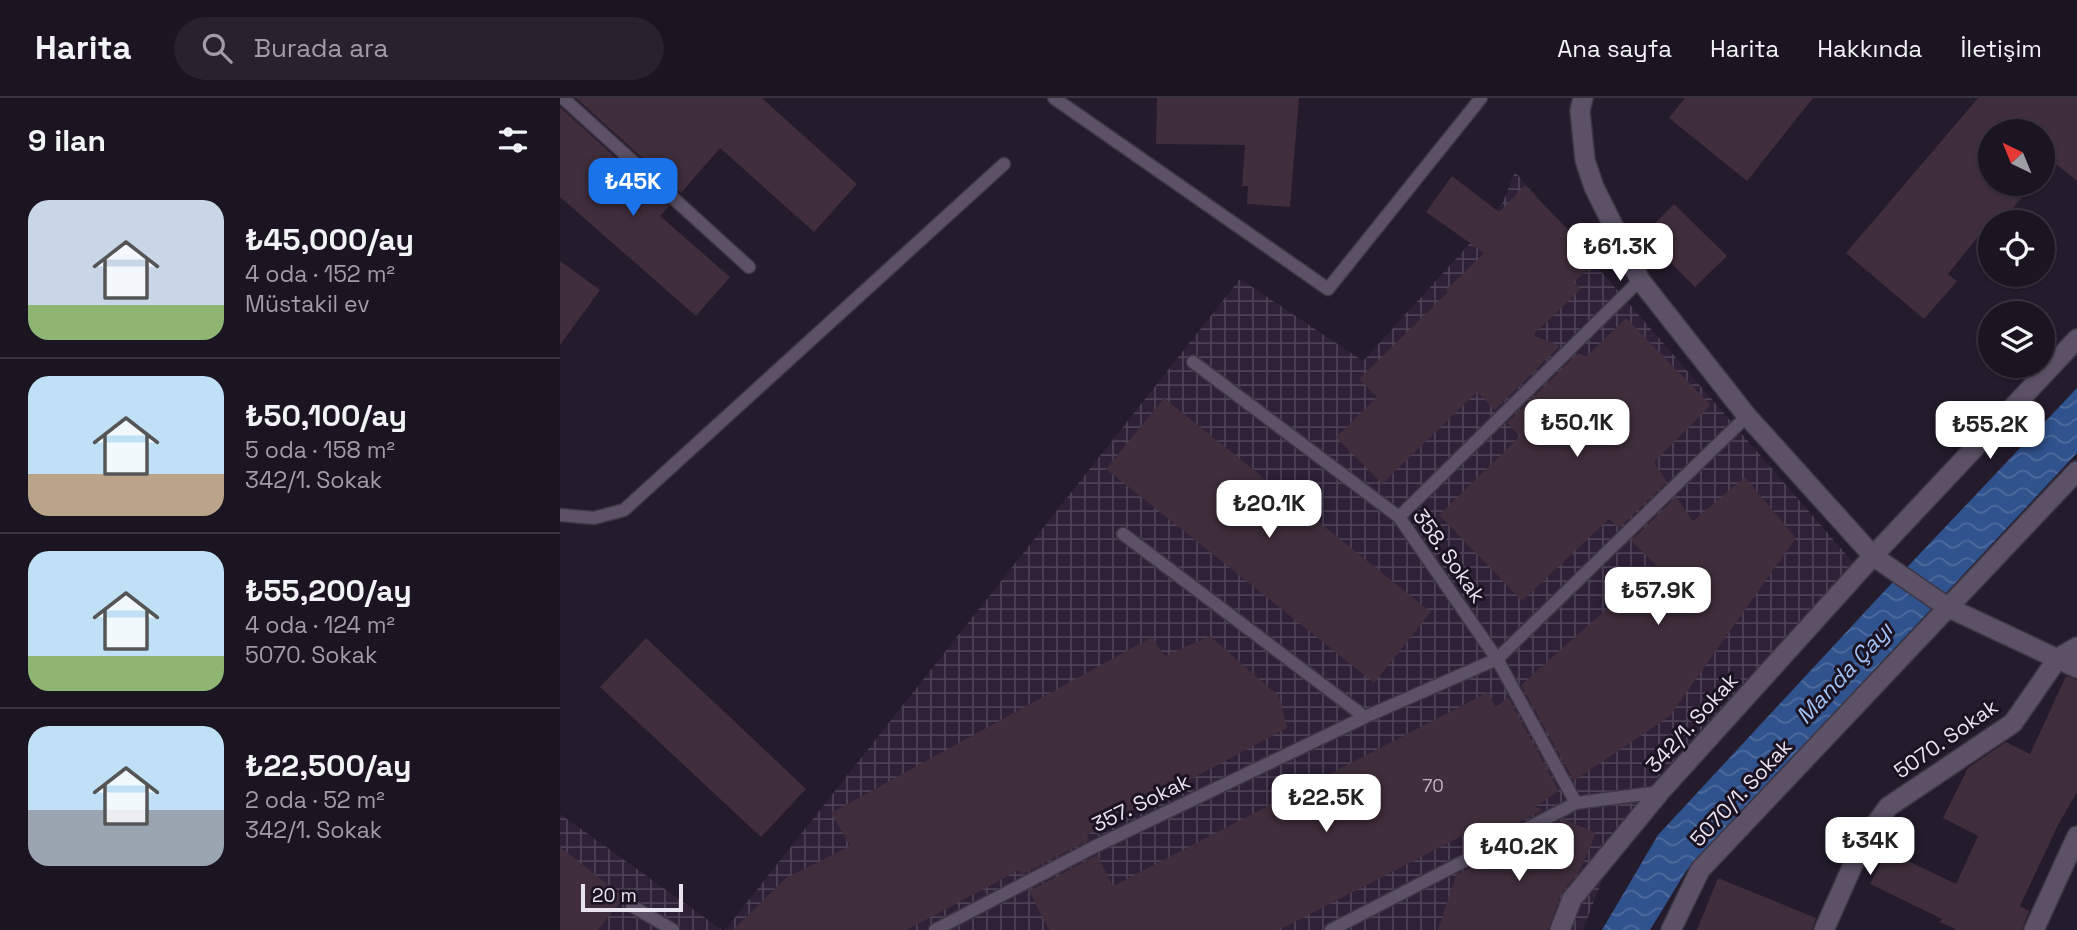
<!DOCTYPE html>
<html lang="tr">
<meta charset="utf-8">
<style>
body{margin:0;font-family:"Space Grotesk",sans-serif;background:#28212e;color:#f1f3f6;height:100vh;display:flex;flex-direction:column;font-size:26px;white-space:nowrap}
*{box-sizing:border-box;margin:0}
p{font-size:23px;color:#a09ea5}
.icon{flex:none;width:38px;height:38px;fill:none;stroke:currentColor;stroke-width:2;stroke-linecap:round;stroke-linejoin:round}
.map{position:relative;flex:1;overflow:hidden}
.panel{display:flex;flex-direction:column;background:#1b1421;width:560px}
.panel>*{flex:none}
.needle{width:46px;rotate:317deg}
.controls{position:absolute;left:1418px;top:21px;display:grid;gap:14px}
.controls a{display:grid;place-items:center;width:77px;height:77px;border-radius:50%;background:#1b1421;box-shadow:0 2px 5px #0004,0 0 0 2px #39333f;font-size:35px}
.scale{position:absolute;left:21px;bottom:18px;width:102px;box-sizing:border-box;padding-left:7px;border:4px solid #e9e2ef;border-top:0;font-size:19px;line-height:24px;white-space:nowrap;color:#e9e2ef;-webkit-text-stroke:5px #1b1222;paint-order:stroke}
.price{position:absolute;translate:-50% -60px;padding:0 16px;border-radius:14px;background:#fff;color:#222;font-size:23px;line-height:46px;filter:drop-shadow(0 2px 4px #0008)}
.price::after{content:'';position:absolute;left:50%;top:42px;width:21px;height:16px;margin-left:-10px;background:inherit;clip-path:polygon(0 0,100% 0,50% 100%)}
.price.current{background:#1a73e8;color:#fff}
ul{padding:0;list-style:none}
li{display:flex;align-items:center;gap:21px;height:175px;padding:0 28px}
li+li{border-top:2px solid #39333f}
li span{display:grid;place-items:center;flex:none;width:196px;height:140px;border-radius:21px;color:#555}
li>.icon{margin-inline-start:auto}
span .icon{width:84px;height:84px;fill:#fffc;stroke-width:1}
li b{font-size:30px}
h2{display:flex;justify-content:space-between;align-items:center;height:84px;padding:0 28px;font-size:30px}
header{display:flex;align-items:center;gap:42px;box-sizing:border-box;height:98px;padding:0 35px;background:#1b1421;border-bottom:2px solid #39333f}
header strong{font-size:33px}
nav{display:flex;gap:38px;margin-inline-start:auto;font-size:24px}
.search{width:490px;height:63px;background:#28212e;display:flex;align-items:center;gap:18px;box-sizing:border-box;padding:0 24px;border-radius:38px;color:#a09ea5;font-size:26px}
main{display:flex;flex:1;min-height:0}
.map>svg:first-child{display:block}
.industrial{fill:url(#industrial-grid)}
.water{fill:url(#water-waves)}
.building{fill:#402e3c}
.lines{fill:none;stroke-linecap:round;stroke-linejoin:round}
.service-casing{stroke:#3d3644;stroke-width:15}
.minor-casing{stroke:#3d3644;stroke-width:22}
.tertiary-casing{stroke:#3d3644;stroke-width:22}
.service{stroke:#5c5166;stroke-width:12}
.minor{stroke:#5c5166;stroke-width:19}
.tertiary{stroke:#5c5166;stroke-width:19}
.labels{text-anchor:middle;stroke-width:6;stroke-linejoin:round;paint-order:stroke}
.number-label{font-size:18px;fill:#bfb5c2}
.street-label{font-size:21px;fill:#e9e2ef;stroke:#1b1222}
.water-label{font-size:23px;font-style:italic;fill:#a2c1f4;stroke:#1b1222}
</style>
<header>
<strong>Harita</strong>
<div class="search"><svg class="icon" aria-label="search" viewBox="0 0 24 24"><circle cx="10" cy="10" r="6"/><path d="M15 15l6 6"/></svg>Burada ara</div>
<nav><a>Ana sayfa</a><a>Harita</a><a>Hakkında</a><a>İletişim</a></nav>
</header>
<main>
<section class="panel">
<h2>9 ilan<svg class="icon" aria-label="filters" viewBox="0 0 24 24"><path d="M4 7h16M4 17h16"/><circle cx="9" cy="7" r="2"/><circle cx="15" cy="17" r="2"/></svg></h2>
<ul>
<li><span style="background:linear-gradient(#c9d6e8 75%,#8fb573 0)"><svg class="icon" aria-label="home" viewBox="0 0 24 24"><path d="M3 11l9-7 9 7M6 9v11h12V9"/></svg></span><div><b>₺45,000/ay</b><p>4 oda · 152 m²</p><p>Müstakil ev</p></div></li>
<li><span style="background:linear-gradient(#bfe0f5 70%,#b9a48a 0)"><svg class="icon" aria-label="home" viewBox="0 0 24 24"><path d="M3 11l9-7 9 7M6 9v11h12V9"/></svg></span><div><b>₺50,100/ay</b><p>5 oda · 158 m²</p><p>342/1. Sokak</p></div></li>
<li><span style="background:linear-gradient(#bfe0f5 75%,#8fb573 0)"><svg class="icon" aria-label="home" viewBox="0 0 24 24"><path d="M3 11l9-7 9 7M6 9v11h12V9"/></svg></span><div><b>₺55,200/ay</b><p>4 oda · 124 m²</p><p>5070. Sokak</p></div></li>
<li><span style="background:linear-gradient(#bfe0f5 60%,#9aa5b1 0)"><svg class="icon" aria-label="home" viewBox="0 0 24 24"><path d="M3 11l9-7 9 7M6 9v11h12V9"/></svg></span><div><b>₺22,500/ay</b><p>2 oda · 52 m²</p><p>342/1. Sokak</p></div></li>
</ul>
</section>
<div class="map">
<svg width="1517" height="832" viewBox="0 0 1517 832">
<defs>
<pattern id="industrial-grid" width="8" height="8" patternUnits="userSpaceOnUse" patternTransform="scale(1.75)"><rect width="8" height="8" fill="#2e2138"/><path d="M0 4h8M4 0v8" fill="none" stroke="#4c4155"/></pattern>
<pattern id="water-waves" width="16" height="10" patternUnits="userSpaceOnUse" patternTransform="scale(1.75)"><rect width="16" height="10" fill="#30528d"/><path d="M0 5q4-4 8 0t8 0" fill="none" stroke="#4e6b9d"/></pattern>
</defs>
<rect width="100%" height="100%" fill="#241b2c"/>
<!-- industrial -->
<g class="industrial">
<polygon points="955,74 1297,469 1063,728 1023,832 165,832 680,181 803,263 923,131 943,104"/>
<polygon points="0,716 162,832 0,832"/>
</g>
<!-- water -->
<polygon class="water" points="1517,290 1517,355 1126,773 1090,832 1042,832 1098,737 1316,502"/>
<!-- building -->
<g class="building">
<polygon points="16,0 202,0 297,86 254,134 160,50 121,95"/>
<polygon points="597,0 739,0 730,109 687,106 688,88 682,88 685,47 596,46"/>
<polygon points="1125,0 1253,0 1187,83 1109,20"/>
<polygon points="1418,0 1517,0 1517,83 1482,55 1482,33 1430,33 1430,86 1473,86 1443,122 1437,117 1430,124 1388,176 1397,183 1364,221 1286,155"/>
<polygon points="0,9 109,108 100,118 170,179 136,218 0,99"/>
<polygon points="892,78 939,114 965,87 1024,148 1021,151 1035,165 1014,184 1021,191 973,237 1000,248 935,312 917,294 822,386 776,339 817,299 799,281 888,194 886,192 924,155 866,114"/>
<polygon points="1114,106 1167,158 1135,189 1108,162 1096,124"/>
<polygon points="0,163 40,192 0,247"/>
<polygon points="1066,220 1151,307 1094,364 1107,384 1059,430 1049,421 962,503 879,417 960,338 947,325 1018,255 1026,259"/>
<polygon points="604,300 871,514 814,585 546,371"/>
<polygon points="1185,379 1236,440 1110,618 1014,683 961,587 1096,467 1071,443 1116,399 1133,423"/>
<polygon points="650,538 719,598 727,630 527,737 529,742 461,777 459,772 347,832 173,832 226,780 290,748 271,715 592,539 605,558"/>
<polygon points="86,540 246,691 201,739 40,589"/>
<polygon points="1506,578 1517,582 1517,694 1498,727 1460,808 1469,813 1462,832 1397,832 1380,824 1382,821 1310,786 1327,753 1396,786 1418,738 1383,720 1408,670 1446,644 1470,656"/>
<polygon points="928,594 936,609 948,599 999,693 975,709 983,712 904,753 910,734 719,832 489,832 469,793 537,757 553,788"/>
<polygon points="1004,721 1036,735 1020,772 1001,796 988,832 878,832 896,777"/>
<polygon points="0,749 64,799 38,832 0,832"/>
<polygon points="1158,780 1256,820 1252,832 1137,832"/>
</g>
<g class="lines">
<!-- service casing -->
<g class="service-casing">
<g id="service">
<polyline points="3,0 189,169"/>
<polyline points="494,0 768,191 921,0"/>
<polyline points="633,264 839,419 937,561 1016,705"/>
<polyline points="0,417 34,420 64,412 444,66"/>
<polyline points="839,419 1080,182"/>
<polyline points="563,436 805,619"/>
<polyline points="72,808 113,832"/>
<polyline points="375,832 534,749 805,619 937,561 1187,318"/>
<polyline points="771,832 1016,705 1100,694"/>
</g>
</g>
<!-- minor casing -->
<g class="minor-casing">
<g id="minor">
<polyline points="1000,832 1012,801 1100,694 1313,458 1517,241"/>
<polyline points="1111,832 1140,772 1517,373"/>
<polyline points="1264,832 1304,742 1328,709 1453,625 1498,560 1517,549"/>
<polyline points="1474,832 1517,738"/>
</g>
</g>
<!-- tertiary casing -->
<g class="tertiary-casing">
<polyline id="tertiary" points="1023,0 1020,13 1025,62 1034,89 1080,182 1187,318 1313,458 1387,509 1517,570"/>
</g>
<!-- service -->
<use href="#service" class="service"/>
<!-- minor -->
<use href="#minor" class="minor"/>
<!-- tertiary -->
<use href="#tertiary" class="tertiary"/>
</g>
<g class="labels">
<!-- number labels -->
<g class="number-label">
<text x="873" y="694">70</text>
</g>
<!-- street labels -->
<g class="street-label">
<text transform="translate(889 458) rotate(55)" y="7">358. Sokak</text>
<text transform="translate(1132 625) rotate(-48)" y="7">342/1. Sokak</text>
<text transform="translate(1386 641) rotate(-35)" y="7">5070. Sokak</text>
<text transform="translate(1181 695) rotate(-47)" y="7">5070/1. Sokak</text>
<text transform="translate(581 705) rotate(-26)" y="7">357. Sokak</text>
</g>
<!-- water labels -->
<g class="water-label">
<text transform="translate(1284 575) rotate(-47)" y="8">Manda Çayı</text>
</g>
</g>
</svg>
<div class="controls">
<a><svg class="needle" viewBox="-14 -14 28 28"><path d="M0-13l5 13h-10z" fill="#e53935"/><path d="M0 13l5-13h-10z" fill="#a09ea5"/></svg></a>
<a><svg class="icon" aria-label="locate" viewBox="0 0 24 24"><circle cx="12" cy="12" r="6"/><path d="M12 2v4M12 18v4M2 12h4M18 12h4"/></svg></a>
<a><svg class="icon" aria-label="layers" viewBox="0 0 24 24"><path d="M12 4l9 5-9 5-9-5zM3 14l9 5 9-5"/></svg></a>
</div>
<div class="scale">20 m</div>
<b class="price current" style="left:73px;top:120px">₺45K</b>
<b class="price" style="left:1060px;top:185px">₺61.3K</b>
<b class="price" style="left:1017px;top:361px">₺50.1K</b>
<b class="price" style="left:1430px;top:363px">₺55.2K</b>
<b class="price" style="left:709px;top:442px">₺20.1K</b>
<b class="price" style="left:1098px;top:529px">₺57.9K</b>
<b class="price" style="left:766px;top:736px">₺22.5K</b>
<b class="price" style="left:1310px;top:779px">₺34K</b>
<b class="price" style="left:959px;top:785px">₺40.2K</b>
</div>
</main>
